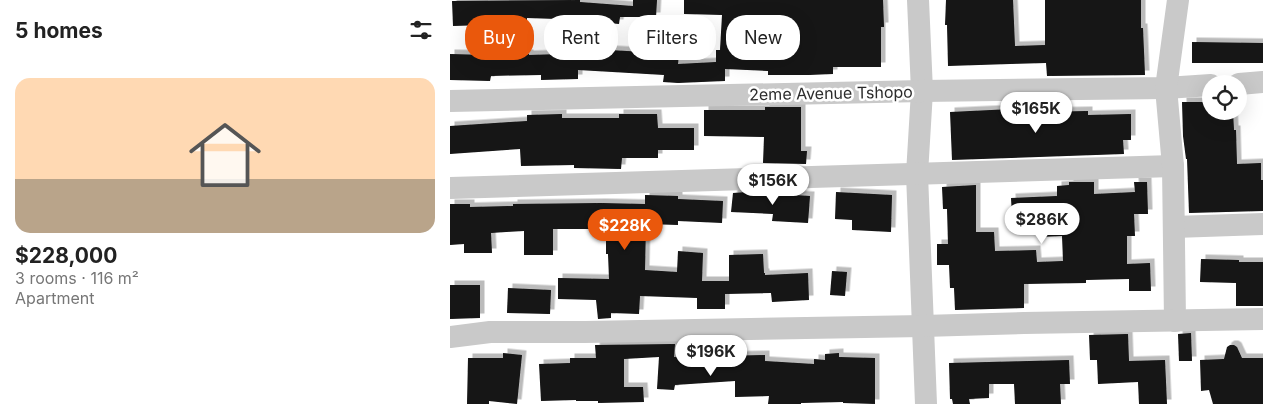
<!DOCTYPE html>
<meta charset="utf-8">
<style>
body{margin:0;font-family:Inter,sans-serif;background:#f2f2f2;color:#222;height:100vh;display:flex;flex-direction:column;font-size:19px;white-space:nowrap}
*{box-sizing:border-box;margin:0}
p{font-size:16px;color:#767676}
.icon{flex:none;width:28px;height:28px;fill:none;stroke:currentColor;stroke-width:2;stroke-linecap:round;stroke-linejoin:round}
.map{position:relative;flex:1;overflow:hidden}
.side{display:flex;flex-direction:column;background:#fff;width:450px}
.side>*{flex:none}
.banner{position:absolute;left:15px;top:15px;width:475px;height:45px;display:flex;gap:10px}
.tools{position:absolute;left:752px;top:75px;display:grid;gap:10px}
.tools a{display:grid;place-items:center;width:45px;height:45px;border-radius:50%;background:#fff;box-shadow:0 5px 20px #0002;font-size:25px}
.price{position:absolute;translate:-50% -42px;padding:0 11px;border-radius:18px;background:#fff;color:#222;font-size:16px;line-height:32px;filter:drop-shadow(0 1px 2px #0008)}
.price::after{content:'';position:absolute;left:50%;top:30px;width:15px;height:11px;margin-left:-8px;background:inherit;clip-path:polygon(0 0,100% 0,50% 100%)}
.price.current{background:#ea580c;color:#fff}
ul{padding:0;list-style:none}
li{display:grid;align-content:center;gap:10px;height:265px;padding:0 15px}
li span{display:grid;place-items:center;height:155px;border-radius:15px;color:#555}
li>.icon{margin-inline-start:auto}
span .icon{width:90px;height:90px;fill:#fffc;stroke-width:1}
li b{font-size:21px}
h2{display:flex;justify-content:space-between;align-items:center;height:60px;padding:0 15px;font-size:21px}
.chip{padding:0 18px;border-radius:20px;background:#fff;box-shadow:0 5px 20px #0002;font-size:18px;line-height:45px}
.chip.current{background:#ea580c;color:#fff}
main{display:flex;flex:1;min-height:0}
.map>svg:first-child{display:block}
.building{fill:#131313;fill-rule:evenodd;filter:url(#shadow)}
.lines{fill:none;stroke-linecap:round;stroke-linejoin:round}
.minor{stroke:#c9c9c9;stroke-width:22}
.labels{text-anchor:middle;stroke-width:5;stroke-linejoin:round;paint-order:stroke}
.street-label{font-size:16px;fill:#2c2c2c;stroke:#fff}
</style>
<main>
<section class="side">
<h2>5 homes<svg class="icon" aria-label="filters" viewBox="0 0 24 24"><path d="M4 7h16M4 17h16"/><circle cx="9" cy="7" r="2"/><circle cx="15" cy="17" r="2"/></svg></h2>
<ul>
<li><span style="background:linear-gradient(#ffd9b3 65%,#b9a48a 0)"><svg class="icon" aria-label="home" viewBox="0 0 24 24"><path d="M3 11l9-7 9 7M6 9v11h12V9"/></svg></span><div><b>$228,000</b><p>3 rooms · 116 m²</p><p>Apartment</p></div></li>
</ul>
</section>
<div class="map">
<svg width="813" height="404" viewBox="0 0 813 404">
<defs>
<filter id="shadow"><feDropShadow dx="4.5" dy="-4.5" stdDeviation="0" flood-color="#0004"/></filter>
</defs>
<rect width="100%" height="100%" fill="#fff"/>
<!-- building -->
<g class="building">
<polygon points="130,0 130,2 183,6 183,0 207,0 206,17 170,17 169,24 136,21 136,20 77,18 77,20 37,20 37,25 3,26 2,1"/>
<path d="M234,0H433L434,27H431V67H383V74L359,75H318V71L275,69V81L228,83L213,82L214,75L128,70V79L91,80V75L41,76L40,81L0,80V54L37,55L79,54V55L142,53V49L229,54L228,64L266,62V50H270L272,15L234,14ZM293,19L331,20L329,51H291Z"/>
<polygon points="496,0 563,0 565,46 595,45 595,0 691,0 691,28 693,28 695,75 597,76 596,63 498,66 497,25 495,25"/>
<polygon points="742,42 813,43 813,63 742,63"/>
<polygon points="732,102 761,102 761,111 783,111 784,130 786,130 787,164 811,163 811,180 813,180 813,211 739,213 737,159 736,159 733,136"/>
<polygon points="315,107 351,107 351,151 357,151 356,164 313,163 314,137 254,136 254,110 315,110"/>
<polygon points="562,109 562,111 587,110 587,112 638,111 638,115 681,114 681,140 673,140 674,154 502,160 500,112"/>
<polygon points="112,114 112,118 169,118 169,114 207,114 208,128 244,128 244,150 208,150 208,158 172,158 171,169 124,168 124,165 71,166 70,149 0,154 0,126 77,121 77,115"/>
<polygon points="619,182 644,182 644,194 685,192 684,182 697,182 698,214 684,214 685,236 677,236 677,264 700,263 701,291 679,291 679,279 636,280 636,283 574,284 574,308 505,310 504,288 500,288 499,265 487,265 487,244 498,244 497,209 493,209 492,187 526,185 526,232 544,232 545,251 586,250 587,262 613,261 612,236 589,237 588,215 562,216 561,198 607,196 607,186 619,185"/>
<polygon points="297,192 360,196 358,223 322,221 323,214 281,212 283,193"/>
<polygon points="386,192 442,195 441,232 402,230 402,220 385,219"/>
<polygon points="195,195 228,196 228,199 273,201 272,223 228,221 228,225 196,224 195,270 227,272 228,251 253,253 252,281 279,281 279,255 313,254 314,273 315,273 315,275 358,273 359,300 322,302 321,293 275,294 275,309 247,309 247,298 190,296 189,314 161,313 161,318 148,319 146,300 108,299 108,278 159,279 158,254 156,254 156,229 103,229 103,255 74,255 74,231 41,233 42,253 14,253 14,244 0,245 0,204 20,204 20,207 63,206 63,204 151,203 195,204"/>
<polygon points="751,259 789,260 789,262 813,262 813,306 786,306 786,283 750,282"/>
<polygon points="382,271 397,272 395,296 380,295"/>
<polygon points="0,285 30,285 30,318 0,319"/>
<polygon points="58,288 101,290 100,314 57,313"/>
<polygon points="741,333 742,361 729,361 728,334"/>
<polygon points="678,334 679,361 715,360 717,404 689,404 688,382 648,384 647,360 640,360 639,335"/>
<polygon points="225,344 224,357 268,354 268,356 315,355 315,361 364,364 364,359 375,360 375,354 389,353 389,357 425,358 425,404 393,403 393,402 351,403 351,404 318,404 319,396 285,397 285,381 225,385 224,390 207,389 209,357 174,359 174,387 193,387 194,402 148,403 148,401 126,401 126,400 91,401 89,364 120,363 120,358 146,358 145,345"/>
<polygon points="780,345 784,345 787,347 792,358 813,358 813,404 763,404 759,390 751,391 750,360 774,359 777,347"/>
<polygon points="53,353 72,355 67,404 39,401 39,404 17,404 18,358 53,358"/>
<polygon points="619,360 620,384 610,384 611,404 565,404 564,384 539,384 539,398 519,399 520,404 503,404 502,399 500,399 499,363"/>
</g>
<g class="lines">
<!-- minor -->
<g class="minor">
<polyline points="468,0 472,91 467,174 476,404"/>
<polyline points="789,84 813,82"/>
<polyline points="0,101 472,91 716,88 761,85"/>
<polyline points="0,188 723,166"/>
<polyline points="724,227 813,224"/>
<polyline points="725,321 723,166 716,88 728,0"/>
<polyline points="0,337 40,332 135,332 473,326 574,323 813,319"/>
</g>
</g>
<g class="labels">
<!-- street labels -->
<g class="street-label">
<text transform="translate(381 93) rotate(-1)" y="6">2eme Avenue Tshopo</text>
</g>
</g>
</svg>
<div class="tools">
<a><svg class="icon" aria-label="locate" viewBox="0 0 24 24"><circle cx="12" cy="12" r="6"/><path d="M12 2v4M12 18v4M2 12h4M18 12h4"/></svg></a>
</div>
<b class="price" style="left:586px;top:134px">$165K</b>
<b class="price" style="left:323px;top:206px">$156K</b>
<b class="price" style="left:592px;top:245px">$286K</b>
<b class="price current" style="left:175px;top:251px">$228K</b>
<b class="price" style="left:261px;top:377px">$196K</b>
<div class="banner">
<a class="chip current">Buy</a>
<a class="chip">Rent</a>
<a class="chip">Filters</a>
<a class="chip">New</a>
</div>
</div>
</main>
